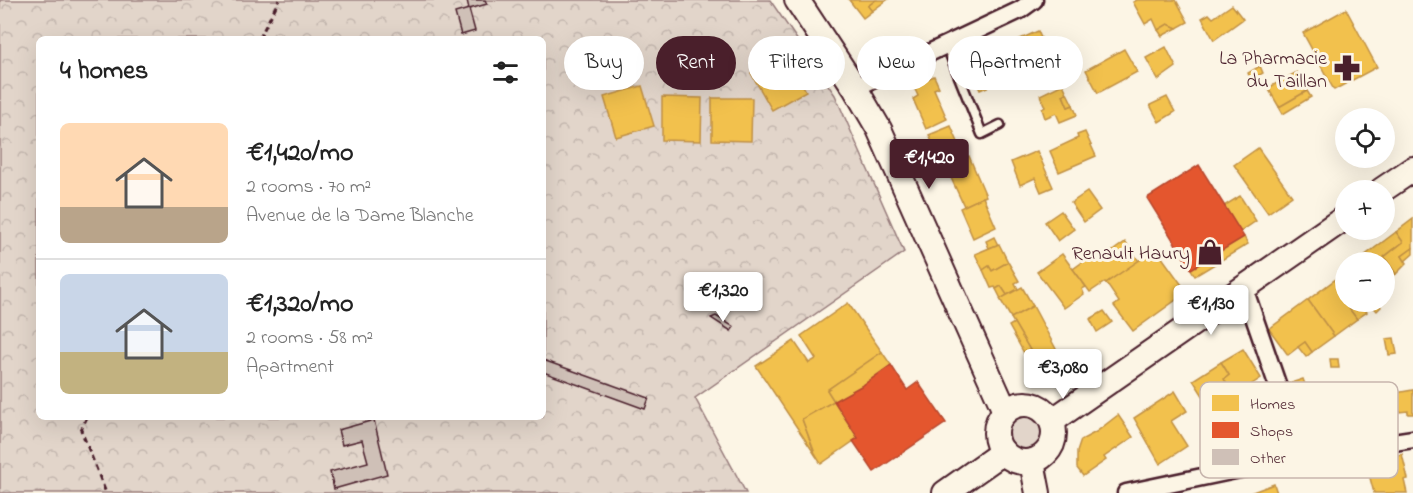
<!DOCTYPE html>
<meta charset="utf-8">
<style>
body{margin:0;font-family:"Indie Flower",sans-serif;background:#f6f6f6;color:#222;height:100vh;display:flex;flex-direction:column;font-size:22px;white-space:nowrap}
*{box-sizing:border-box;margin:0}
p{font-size:20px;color:#767676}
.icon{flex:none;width:33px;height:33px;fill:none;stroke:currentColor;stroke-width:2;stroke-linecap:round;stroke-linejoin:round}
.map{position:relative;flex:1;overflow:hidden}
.sheet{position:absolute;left:36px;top:36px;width:510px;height:384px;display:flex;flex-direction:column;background:#fff;border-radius:9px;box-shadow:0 6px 24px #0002}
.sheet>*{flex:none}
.top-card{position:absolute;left:564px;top:36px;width:570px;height:54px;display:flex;gap:12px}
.fabs{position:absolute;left:1335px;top:108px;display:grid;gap:12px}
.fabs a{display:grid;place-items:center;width:60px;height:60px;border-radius:50%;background:#fff;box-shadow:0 6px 24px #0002;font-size:30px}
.price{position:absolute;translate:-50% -51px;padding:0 14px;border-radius:6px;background:#fff;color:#222;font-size:20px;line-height:39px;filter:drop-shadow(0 2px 3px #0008)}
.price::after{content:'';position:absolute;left:50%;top:36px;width:18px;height:14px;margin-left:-9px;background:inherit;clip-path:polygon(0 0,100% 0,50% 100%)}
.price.active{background:#4a1f2b;color:#fff}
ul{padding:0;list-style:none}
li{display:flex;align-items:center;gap:18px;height:150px;padding:0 24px}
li+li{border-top:2px solid #e0e0e0}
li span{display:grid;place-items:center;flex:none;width:168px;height:120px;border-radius:9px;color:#555}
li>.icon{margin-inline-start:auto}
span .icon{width:72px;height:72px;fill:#fffc;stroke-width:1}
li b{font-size:26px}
h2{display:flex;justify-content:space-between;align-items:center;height:72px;padding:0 24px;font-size:26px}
.pill{padding:0 21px;border-radius:27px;background:#fff;box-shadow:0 6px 24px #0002;font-size:21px;line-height:54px}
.pill.active{background:#4a1f2b;color:#fff}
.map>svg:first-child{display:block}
.green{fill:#e2d5ca;stroke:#967a7a;stroke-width:1.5}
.forest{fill:url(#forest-crowns);stroke:#967a7a;stroke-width:1.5;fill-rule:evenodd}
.homes{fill:#f2c14e;stroke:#c09044;stroke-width:1.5}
.shops{fill:#e4572e;stroke:#b6462d;stroke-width:1.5}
.building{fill:#cfc0b7;stroke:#4a1f2b;stroke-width:1.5}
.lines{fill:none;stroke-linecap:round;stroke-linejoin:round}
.service-casing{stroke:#4a1f2b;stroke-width:13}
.minor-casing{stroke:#4a1f2b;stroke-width:21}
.secondary-casing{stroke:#4a1f2b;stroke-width:28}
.path{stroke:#4a1f2b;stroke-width:3;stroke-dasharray:6 4.5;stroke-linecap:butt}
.service{stroke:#fcf5e5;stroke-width:8}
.minor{stroke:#fcf5e5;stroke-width:16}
.secondary{stroke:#fcf5e5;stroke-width:24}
.labels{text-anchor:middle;stroke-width:6;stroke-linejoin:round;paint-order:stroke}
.poi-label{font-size:20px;fill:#4a1f2b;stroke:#fcf5e5;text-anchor:end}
.key{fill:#fcf5e5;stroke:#c7b5ad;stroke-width:1.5}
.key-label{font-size:16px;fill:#4a1f2b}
</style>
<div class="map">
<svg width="1413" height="493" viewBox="0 0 1413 493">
<defs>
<pattern id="forest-crowns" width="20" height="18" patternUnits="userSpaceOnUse" patternTransform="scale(1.5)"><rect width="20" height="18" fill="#e2d5ca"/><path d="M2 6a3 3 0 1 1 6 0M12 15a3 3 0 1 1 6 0" fill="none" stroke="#c3b6ae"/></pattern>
</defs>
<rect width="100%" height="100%" fill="#fcf5e5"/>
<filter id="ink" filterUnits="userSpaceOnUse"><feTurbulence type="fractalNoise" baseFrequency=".0167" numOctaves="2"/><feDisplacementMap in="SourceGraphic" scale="12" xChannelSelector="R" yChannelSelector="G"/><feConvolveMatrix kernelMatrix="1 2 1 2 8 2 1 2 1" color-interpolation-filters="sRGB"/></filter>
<g filter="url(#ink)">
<!-- green -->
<circle class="green" cx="1026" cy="434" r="21"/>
<!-- forest -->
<path class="forest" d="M0,0H770L835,95L904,252L695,398L746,493H0ZM39,39H543V417H39Z"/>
<!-- homes -->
<g class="homes">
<polygon points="849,0 876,0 868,6 872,11 863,18"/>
<polygon points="876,0 887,0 872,11 868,6"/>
<polygon points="1137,0 1176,0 1188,22 1177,28 1168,24 1158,30 1153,19 1145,24 1133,2"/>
<polygon points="1232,5 1243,19 1214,40 1202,18 1209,14 1213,18"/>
<polygon points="1346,9 1377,67 1334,90 1303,33"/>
<polygon points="1168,24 1177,28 1162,36 1158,30"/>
<polygon points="1038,31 1050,59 1020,73 1007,45"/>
<polygon points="1166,47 1176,67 1158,80 1146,58"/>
<polygon points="1124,49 1137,72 1098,93 1086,70"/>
<polygon points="1010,52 1020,73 980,90 970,69"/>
<polygon points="785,54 806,91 772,110 751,73"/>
<polygon points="1260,66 1263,73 1251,80 1248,73"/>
<polygon points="1297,72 1307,91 1279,107 1268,88"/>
<polygon points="934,76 939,87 934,89 947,119 926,129 913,99 918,96 913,85"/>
<polygon points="1063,84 1067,93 1063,95 1068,107 1073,105 1077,115 1060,122 1056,113 1045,118 1042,109 1045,107 1040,95"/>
<polygon points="642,86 654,126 616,137 604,97"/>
<polygon points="1307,91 1311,97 1283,114 1279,107"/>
<polygon points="1067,93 1073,105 1068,107 1063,95"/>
<polygon points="662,97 702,98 701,141 662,140"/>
<polygon points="1167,97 1175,112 1159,122 1150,105"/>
<polygon points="712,98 752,98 751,141 712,140"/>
<polygon points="951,126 965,158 943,168 929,135"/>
<polygon points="1085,132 1096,156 1059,172 1050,151 1078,138 1077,135"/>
<polygon points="1258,148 1292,196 1268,213 1234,165"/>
<polygon points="1037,151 1053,187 1041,192 1035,178 1020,185 1011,162"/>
<polygon points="969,156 986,196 964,206 946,167"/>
<polygon points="1087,192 1100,210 1084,222 1071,203"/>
<polygon points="1240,196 1256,221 1240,232 1224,206"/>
<polygon points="983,197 996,227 973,238 960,208"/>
<polygon points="1061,211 1074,229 1058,241 1045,222"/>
<polygon points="1413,219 1413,248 1402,256 1407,263 1396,274 1384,257 1403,242 1396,232"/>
<polygon points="1396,232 1403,242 1384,257 1396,274 1384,282 1384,262 1356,262"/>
<polygon points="994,237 998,245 989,248 986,241"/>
<polygon points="1244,237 1248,244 1195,276 1191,269"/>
<polygon points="1125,242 1139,261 1106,283 1105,282 1090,292 1073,269 1091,256 1096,263"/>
<polygon points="999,244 1008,262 992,271 989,266 983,270 975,254"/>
<polygon points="1413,248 1413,254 1405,261 1402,256"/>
<polygon points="1156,249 1187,292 1133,331 1114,306 1119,302 1106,283"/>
<polygon points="1062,254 1086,287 1082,289 1084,294 1064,308 1037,272"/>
<polygon points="1008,262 1019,281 1015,283 1018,289 1007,295 1001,286 996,289 995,287 991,288 983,270 989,266 992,271"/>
<polygon points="1341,275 1346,281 1346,302 1356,302 1348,307 1357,319 1334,336 1308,300"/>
<polygon points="1001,286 1007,295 1001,299 996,289"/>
<polygon points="1022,287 1033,306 1011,318 1000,299"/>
<polygon points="1308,300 1334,336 1312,352 1305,342 1288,355 1269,329"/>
<polygon points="1356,302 1360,302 1367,312 1357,319 1348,307"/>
<polygon points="1369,302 1378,302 1381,307 1377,311"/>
<polygon points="848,303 882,352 827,390 834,401 802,419 816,456 756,366 794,341 809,363 816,359 801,336"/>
<polygon points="1033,306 1064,364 1044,375 1011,318"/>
<polygon points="1104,311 1112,322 1097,332 1090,319"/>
<polygon points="1014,323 1030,350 1024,353 1009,326"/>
<polygon points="1394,338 1397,354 1389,355 1386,339"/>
<polygon points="1305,342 1312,352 1306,357 1298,347"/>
<polygon points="1243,349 1261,378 1237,394 1246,408 1231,418 1222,405 1233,396 1224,379 1229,375 1221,362"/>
<polygon points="882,352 891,365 863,385 834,401 827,390"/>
<polygon points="1330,359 1338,359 1339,368 1331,368"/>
<polygon points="1221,362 1229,375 1224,379 1233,396 1222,405 1231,418 1221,424 1193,380"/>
<polygon points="1303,379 1314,408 1296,414 1285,385"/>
<polygon points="1413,390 1413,414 1408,414 1408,411 1399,412 1395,393"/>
<polygon points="1175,391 1187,411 1171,421 1187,446 1160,464 1134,418"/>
<polygon points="834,401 858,438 821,464 816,456 802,419"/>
<polygon points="1118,415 1133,437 1104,457 1106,460 1083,476 1077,468 1077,452 1081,440 1096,432"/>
<polygon points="1402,454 1408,479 1404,480 1407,493 1374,493 1366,463"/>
<polygon points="1274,484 1277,493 1250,493"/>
</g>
<!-- shops -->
<g class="shops">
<polygon points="1199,165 1244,237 1191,269 1147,198"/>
<polygon points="891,365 907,390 918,382 946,423 874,472 853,441 858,438 834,401 863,385"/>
</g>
<!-- building -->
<g class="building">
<polygon points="467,0 485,0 487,4 469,9"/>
<polygon points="469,9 475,31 461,35 455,13"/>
<polygon points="716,316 734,327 731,331 711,318"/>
<polygon points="543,360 649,398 645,409 543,372"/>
<polygon points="374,420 387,474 334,489 330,472 368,462 362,440 342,445 338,430"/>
</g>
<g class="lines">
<!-- service casing -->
<g class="service-casing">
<polyline id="service" points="946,44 982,134 1000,125"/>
</g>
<!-- minor casing -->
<g class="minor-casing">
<g id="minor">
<polyline points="855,88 1020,10 1034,0"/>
<polyline points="1244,288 1302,456"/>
<polyline points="1126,493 1302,456 1413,439"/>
</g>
</g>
<!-- secondary casing -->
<g class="secondary-casing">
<g id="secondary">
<polyline points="797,0 855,88 879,129 1005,411"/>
<polyline points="1382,190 1413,169"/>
<circle cx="1025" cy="433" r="29"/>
<polyline points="1052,421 1346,217"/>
<polyline points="1032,462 1038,493"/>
<polyline points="945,493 1003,452"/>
</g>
</g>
<!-- path -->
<g class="path">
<polyline points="259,39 279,0"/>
<polyline points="87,417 81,430 106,493"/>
</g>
<!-- service -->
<use href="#service" class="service"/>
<!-- minor -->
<use href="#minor" class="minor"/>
<!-- secondary -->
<use href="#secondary" class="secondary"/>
</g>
</g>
<!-- icons -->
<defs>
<g id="pharmacy-bare" transform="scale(2.07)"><path d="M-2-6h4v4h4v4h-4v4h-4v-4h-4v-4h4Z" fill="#4a1f2b" stroke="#fcf5e5" stroke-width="2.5" paint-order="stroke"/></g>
<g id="shop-bare" transform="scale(2.07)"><path d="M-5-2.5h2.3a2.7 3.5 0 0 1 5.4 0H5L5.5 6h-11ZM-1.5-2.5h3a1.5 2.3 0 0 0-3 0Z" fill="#4a1f2b" stroke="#fcf5e5" stroke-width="2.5" paint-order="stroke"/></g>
</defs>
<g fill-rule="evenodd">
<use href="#pharmacy-bare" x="1347" y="68"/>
<use href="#shop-bare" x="1210" y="252"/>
</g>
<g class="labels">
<!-- poi labels -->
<g class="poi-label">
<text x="1327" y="64">La Pharmacie<tspan x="1327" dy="23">du Taillan</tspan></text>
<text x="1190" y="259">Renault Haury</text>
</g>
</g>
<!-- legend -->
<rect x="1200" y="382" width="198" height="96" rx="9" class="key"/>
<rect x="1212" y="395" width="27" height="16" fill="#f2c14e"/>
<rect x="1212" y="422" width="27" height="16" fill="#e4572e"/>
<rect x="1212" y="449" width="27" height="16" fill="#cfc0b7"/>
<g class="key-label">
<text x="1250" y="409">Homes</text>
<text x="1250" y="436">Shops</text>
<text x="1250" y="463">Other</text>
</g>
</svg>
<div class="fabs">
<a><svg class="icon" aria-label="locate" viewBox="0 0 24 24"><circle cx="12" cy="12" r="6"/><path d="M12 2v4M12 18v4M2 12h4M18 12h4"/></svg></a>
<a>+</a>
<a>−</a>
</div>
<b class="price active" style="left:929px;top:190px">€1,420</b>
<b class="price" style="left:723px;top:323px">€1,320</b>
<b class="price" style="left:1211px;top:336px">€1,130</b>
<b class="price" style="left:1063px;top:400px">€3,080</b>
<div class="top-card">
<a class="pill">Buy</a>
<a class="pill active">Rent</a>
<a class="pill">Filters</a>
<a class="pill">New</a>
<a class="pill">Apartment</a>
</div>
<section class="sheet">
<h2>4 homes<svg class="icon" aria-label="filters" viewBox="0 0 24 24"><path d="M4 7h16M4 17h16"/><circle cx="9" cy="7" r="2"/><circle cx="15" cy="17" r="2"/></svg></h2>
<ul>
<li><span style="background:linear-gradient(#ffd9b3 70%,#b9a48a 0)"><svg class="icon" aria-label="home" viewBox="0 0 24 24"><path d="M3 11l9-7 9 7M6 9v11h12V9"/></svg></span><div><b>€1,420/mo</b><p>2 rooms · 70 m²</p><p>Avenue de la Dame Blanche</p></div></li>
<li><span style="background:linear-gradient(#c9d6e8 65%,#c2b280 0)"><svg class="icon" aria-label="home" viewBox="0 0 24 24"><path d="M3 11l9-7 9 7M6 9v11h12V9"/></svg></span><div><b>€1,320/mo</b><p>2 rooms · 58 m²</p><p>Apartment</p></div></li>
</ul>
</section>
</div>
